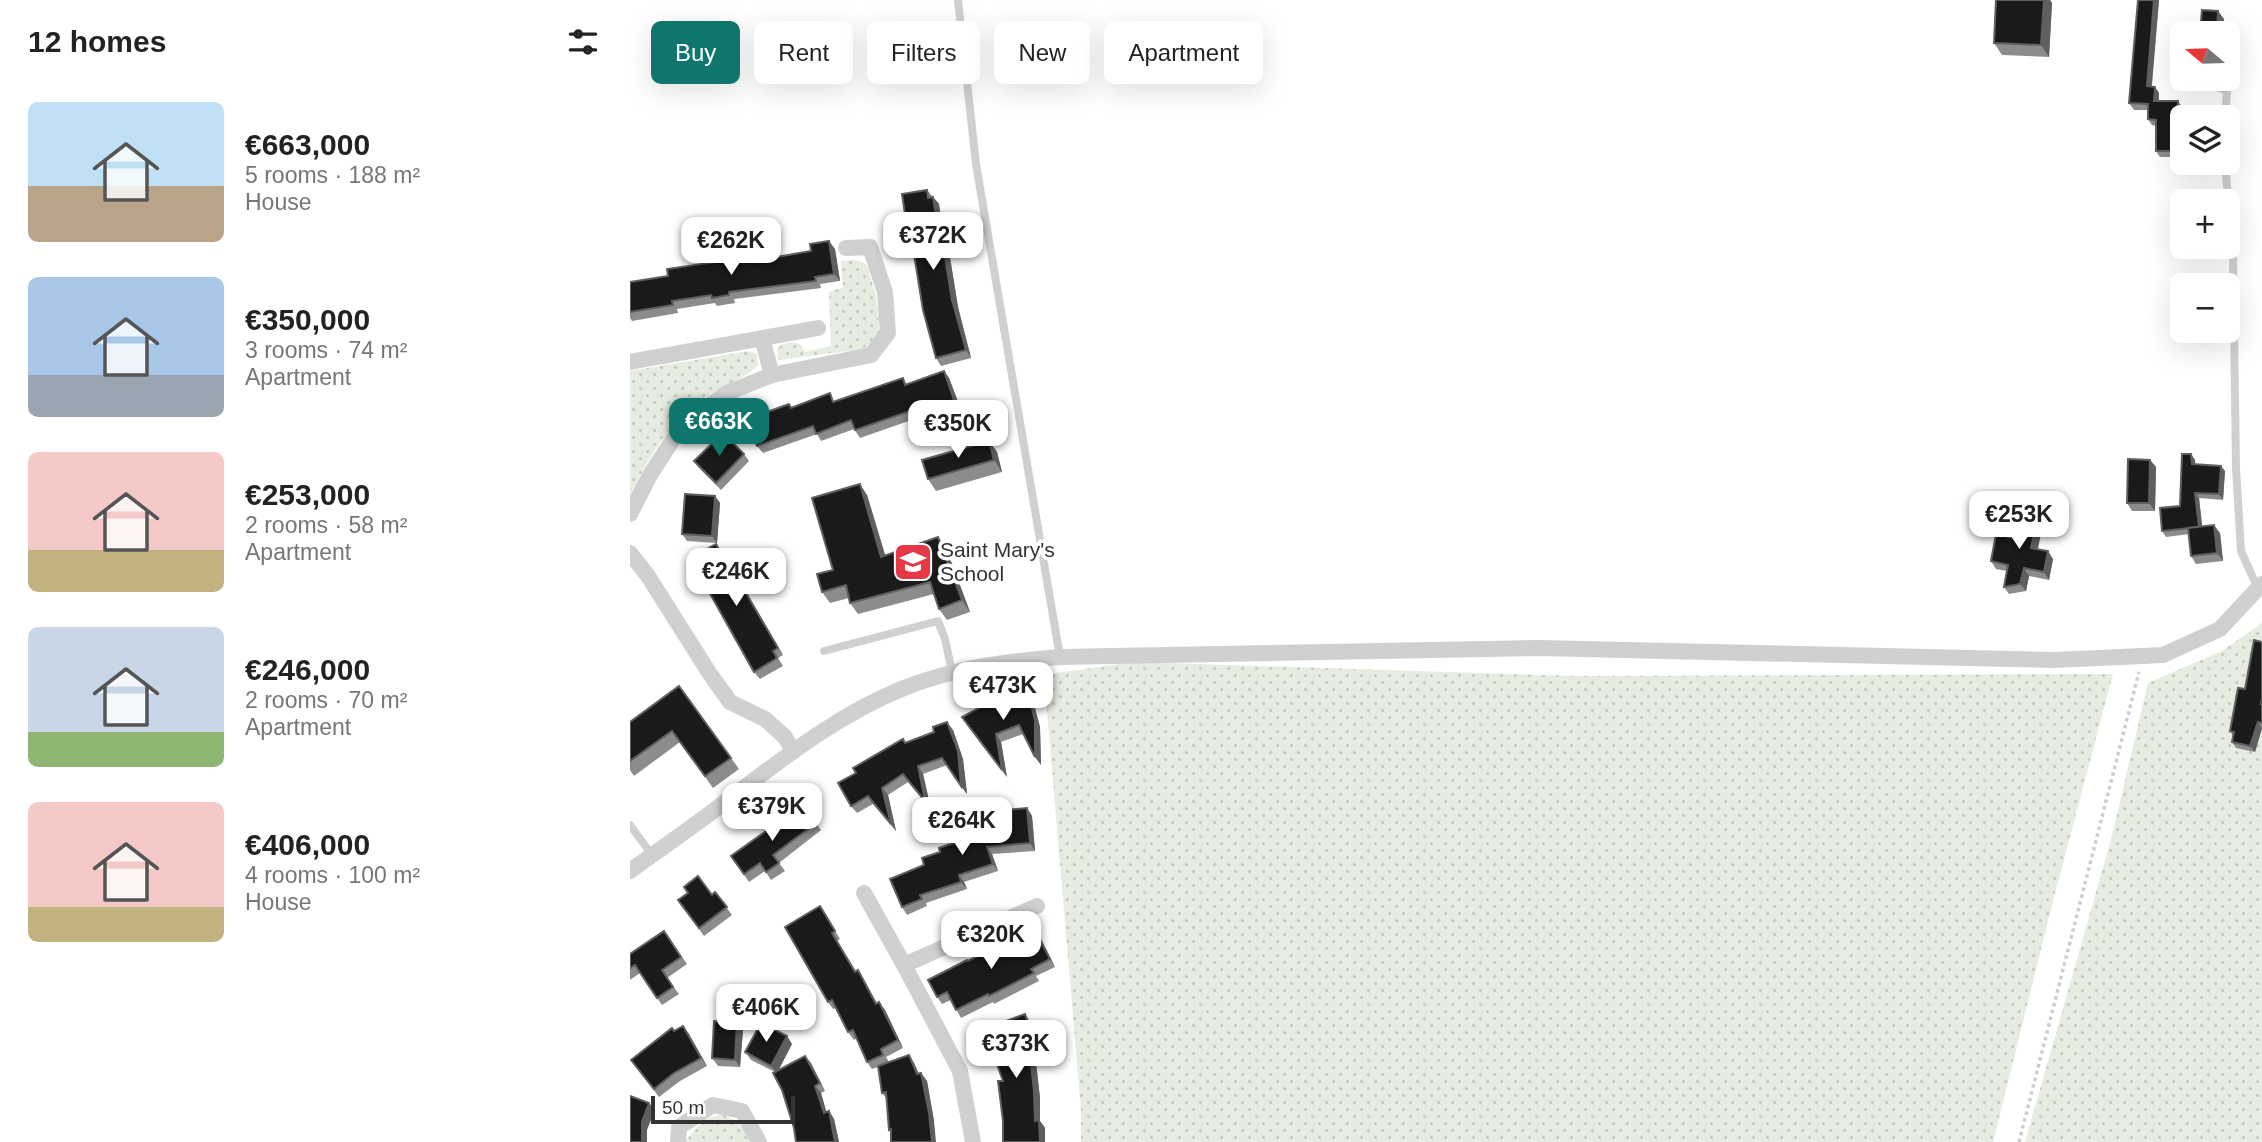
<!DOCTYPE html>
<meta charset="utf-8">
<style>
body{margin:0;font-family:Helvetica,sans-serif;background:#f6f6f6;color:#222;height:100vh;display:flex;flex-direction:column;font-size:26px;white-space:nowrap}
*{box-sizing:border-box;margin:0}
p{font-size:23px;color:#767676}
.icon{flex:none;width:38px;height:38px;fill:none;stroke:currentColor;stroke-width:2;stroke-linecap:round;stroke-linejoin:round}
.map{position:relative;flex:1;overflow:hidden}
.side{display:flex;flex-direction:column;background:#fff;width:630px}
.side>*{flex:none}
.banner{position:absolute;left:21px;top:21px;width:665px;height:63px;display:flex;gap:14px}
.needle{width:46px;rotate:289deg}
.controls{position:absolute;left:1540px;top:21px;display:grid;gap:14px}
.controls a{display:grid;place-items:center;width:70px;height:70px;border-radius:10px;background:#fff;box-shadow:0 7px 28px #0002;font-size:35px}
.scale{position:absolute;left:21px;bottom:18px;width:144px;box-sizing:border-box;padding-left:7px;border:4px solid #333;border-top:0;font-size:19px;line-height:24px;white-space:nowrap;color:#333;-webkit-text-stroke:5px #fff;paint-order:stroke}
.price{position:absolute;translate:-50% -60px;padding:0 16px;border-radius:14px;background:#fff;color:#222;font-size:23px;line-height:46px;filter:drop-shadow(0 2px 4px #0008)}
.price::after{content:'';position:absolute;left:50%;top:42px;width:21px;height:16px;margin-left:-10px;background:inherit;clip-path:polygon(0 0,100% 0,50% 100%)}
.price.active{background:#0f766e;color:#fff}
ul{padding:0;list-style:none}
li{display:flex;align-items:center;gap:21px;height:175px;padding:0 28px}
li span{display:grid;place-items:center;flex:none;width:196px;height:140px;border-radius:10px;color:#555}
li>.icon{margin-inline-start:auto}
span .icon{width:84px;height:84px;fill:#fffc;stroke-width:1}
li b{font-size:30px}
h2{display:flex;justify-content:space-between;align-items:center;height:84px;padding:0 28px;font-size:30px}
.tag{padding:0 24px;border-radius:10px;background:#fff;box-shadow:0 7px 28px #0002;font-size:24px;line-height:63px}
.tag.active{background:#0f766e;color:#fff}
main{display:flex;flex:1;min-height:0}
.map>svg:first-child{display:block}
.grass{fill:url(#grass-dots)}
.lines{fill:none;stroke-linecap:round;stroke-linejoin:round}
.path{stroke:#cdcdcd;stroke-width:3.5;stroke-dasharray:3.5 3.5;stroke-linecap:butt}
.service{stroke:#d0d0d0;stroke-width:8}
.minor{stroke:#d0d0d0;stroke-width:16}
.wall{fill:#8c8c8c}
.shaded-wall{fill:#5f5f5f}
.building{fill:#1a1a1a;stroke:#5f5f5f;stroke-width:2}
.labels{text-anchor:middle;stroke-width:7;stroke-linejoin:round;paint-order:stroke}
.poi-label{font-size:21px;fill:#333;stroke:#fff;text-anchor:start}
</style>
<main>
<section class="side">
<h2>12 homes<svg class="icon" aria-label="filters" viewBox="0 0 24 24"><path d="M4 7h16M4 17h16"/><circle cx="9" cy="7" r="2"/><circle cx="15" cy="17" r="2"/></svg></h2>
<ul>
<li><span style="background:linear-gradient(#bfe0f5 60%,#b9a48a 0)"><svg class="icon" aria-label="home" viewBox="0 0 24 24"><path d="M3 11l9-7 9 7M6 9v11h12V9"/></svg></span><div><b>€663,000</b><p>5 rooms · 188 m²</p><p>House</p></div></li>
<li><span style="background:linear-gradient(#a9c7e8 70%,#9aa5b1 0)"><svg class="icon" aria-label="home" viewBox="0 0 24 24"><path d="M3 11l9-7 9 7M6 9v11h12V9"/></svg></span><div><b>€350,000</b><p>3 rooms · 74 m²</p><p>Apartment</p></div></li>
<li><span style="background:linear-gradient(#f6c9c9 70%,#c2b280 0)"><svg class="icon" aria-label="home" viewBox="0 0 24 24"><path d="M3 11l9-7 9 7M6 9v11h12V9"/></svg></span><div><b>€253,000</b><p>2 rooms · 58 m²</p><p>Apartment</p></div></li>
<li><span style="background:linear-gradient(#c9d6e8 75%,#8fb573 0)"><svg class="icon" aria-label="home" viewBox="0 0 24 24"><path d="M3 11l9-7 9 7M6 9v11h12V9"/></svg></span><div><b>€246,000</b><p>2 rooms · 70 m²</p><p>Apartment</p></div></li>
<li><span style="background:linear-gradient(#f6c9c9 75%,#c2b280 0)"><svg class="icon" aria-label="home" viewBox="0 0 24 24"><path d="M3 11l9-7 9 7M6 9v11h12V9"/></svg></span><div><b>€406,000</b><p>4 rooms · 100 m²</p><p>House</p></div></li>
</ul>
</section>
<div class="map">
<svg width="1632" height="1142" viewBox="0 0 1632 1142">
<defs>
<pattern id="grass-dots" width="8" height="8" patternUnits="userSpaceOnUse" patternTransform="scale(1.75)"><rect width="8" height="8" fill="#e6ecdf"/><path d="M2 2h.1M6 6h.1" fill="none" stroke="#c6cbc0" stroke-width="1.8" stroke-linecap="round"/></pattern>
</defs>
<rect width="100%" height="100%" fill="#fff"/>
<!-- grass -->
<g class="grass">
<path d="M227,260L237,265L246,296L250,331L240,344L233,349L148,360L147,348C155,342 162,341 171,345L175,352L201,346L199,292L213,287L211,261Z"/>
<path d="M118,351L127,354L128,365C114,380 91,386 74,398C40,422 17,459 0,496V371Z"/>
<polygon points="1632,623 1632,1142 1395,1142 1482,836 1518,683 1592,651"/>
<polygon points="503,662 945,676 1483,674 1424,897 1363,1142 451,1142 451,1110 414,675"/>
<path d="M92,1114C105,1119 116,1128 119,1142H54L74,1120Z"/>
</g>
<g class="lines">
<!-- path -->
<polyline class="path" points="1389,1142 1509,672"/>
<!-- service -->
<g class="service">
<polyline points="328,0 346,164 430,657"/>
<polyline points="1558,79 1580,84 1597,91 1595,117"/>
<polyline points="1595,163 1603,254 1606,468 1611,551 1628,589"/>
<polyline points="194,651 308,621 315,639 322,672"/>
<polyline points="0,825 22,855"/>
</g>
<!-- minor -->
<g class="minor">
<polyline points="132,338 142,375"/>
<polyline points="0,362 188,328"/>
<polyline points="0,514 20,475 53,424 97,393 142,375 241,355 258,333 255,292 240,247 216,248"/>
<polyline points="0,553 18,576 80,674 100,702 135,719 155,737 163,751"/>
<path d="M0,871C33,847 67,824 99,799C155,757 209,714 274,688C324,668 376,661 430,657L909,648L1423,660L1512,656L1533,655L1590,629L1632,584"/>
<polyline points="234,893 274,965"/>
<polyline points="48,1142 49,1127 83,1105 112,1111 129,1142"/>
<polyline points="343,1142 330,1071 274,965 407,906"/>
</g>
</g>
<!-- wall -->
<g class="wall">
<polygon points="1366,0 1420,0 1422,3 1419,57 1372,55 1364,43"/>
<polygon points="1508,0 1529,0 1522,86 1525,87 1529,93 1529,101 1552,107 1552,157 1530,157 1526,151 1526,126 1522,125 1518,119 1518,110 1504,110 1499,103"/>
<polygon points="297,190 309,204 310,215 315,215 320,222 323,239 317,239 328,307 341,358 311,366 306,358 284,254 280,248"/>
<polygon points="205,249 210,281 190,284 191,288 104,299 105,303 87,306 85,303 47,309 48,313 2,321 0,318 0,282 38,276 134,255 137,259"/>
<polygon points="314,371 319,378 330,407 293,421 290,417 230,438 224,429 191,441 187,434 133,453 127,446 162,408 205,401 273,378 277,385"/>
<polygon points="359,441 367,452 372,472 306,491 298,479"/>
<polygon points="114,454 119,461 91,490 70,469 64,461"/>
<polygon points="1561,454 1565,460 1565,465 1595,471 1593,500 1569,498 1572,527 1590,533 1593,561 1566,564 1561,556 1559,534 1536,537 1532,531 1550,506"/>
<polygon points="1520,460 1526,467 1525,511 1502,511 1497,503"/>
<polygon points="237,495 255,555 308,537 316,548 340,612 317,620 309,609 304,594 228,614 220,603 219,598 200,603 192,592"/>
<polygon points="85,496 90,503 87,543 57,541 52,534"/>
<polygon points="1408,517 1413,524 1408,549 1423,559 1419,580 1399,576 1396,591 1379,594 1374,587 1377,571 1366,569 1361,561 1383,538"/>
<polygon points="86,544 92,552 107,582 114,589 153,655 148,658 153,666 130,679 124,672"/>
<polygon points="1632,642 1632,728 1625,752 1606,748 1602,742 1603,736 1600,731"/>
<polygon points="49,686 109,769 83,788 50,742 4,776 0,770 0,722"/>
<polygon points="397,690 402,697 410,727 411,765 393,734 371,742 377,777 337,725 383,699"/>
<polygon points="323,730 333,759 337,794 317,765 293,774 301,809 278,782 258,795 266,831 243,804 227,813 221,806 226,773 273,739 276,743"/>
<polygon points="397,808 402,816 405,851 362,854 368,871 334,882 337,889 296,903 297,906 277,915 272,907 310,852"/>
<polygon points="177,811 191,830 149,863 155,871 141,880 135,871 119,882 101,856 164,820"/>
<polygon points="85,892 102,915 74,936 48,900 82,895"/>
<polygon points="190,906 210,939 207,941 226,971 228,970 247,1003 255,1010 273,1048 256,1057 259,1062 284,1063 289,1074 291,1073 297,1081 304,1121 261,1133 259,1130 257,1099 252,1093 248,1067 242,1069 237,1062 227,1038 224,1040 218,1032 206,1008 203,1009 198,1002"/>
<polygon points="34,931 57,964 37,978 49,994 32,1005 10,973 0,980 0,954"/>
<polygon points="410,937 425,967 406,976 409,981 364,1004 363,1002 331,1018 321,1000 312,1004 307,997 338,961 370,947"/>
<polygon points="395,1014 400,1022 407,1041 404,1042 407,1053 405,1054 410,1098 410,1121 415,1128 415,1142 373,1142 373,1081 363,1045"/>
<polygon points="53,1026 77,1066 50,1081 29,1097 7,1068 45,1031"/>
<polygon points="113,1030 110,1067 88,1066 82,1058"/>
<polygon points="162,1044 148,1071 175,1056 195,1091 191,1093 196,1112 199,1111 204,1119 209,1142 166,1142 164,1128 152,1090 145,1072 121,1060 115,1052"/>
</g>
<!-- shaded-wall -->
<g class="shaded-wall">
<polygon points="1414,0 1420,0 1422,3 1419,57 1411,45"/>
<polygon points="1524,0 1529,0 1521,92 1517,86"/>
<polygon points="1588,11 1594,19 1593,33 1587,33"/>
<polygon points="1525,87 1529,93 1528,107 1524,101"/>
<polygon points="1548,101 1552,107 1551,136 1547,130"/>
<polygon points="303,197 309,204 312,224 306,216"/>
<polygon points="315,215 320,222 323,239 317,231"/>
<polygon points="311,232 317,239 328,307 341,358 336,350 322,300"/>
<polygon points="199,241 205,249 210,281 204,274"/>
<polygon points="314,371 319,378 330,407 324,400"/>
<polygon points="359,441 367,452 372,472 364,460"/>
<polygon points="1561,454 1565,460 1566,470 1562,464"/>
<polygon points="1520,460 1526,467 1525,511 1519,503"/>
<polygon points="1591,466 1595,471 1593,500 1589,494"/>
<polygon points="230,484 237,495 259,568 251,557"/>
<polygon points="1565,493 1569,498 1573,533 1569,527"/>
<polygon points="85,496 90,503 87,543 82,536"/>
<polygon points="1408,517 1413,524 1406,555 1401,548"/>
<polygon points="1584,525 1590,533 1593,561 1587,553"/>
<polygon points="308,537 316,548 340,612 332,600"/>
<polygon points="86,544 92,552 111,591 106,583"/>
<polygon points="1418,551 1423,559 1419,580 1414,572"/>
<polygon points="1394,568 1399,576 1396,591 1390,584"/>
<polygon points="109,581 114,589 153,655 148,648"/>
<polygon points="397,690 402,697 410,727 411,765 405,757"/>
<polygon points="317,722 323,730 333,759 337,794 331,786"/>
<polygon points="1628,722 1632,728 1625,752 1620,746"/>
<polygon points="366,734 371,742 377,777 372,770"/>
<polygon points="288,766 293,774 301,809 295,801"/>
<polygon points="252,788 258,795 266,831 261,824"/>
<polygon points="397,808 402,816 405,851 400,843"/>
<polygon points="357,847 362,854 368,871 363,864"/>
<polygon points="329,875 334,882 337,889 331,882"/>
<polygon points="404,929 410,937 425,967 420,959"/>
<polygon points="249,1002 255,1010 273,1048 268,1040"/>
<polygon points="395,1014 400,1022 407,1041 401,1033"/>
<polygon points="107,1022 113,1030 110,1067 105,1060"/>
<polygon points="53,1026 59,1034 77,1066 71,1058"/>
<polygon points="399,1034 404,1042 407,1053 402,1045"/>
<polygon points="157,1036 162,1044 147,1073 141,1066"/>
<polygon points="399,1046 405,1054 410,1098 410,1121 415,1128 415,1142 410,1142 405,1121"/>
<polygon points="279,1055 284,1063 292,1082 287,1074"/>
<polygon points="175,1056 181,1063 195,1091 190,1083"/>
<polygon points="291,1073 297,1081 304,1121 306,1142 302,1142"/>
<polygon points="185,1086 191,1093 199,1121 194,1113"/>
<polygon points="19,1103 25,1110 17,1130 17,1142 12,1142 12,1122"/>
<polygon points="199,1111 204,1119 209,1142 205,1142"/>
</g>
<!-- building -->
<g class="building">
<polygon points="1366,0 1414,0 1411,45 1364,43"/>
<polygon points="1508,0 1524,0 1517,86 1525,87 1524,101 1548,101 1547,130 1552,130 1552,151 1526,151 1526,120 1518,119 1518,104 1499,103"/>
<polygon points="1572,10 1588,11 1587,33 1570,33"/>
<polygon points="297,190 298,198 303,197 306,216 315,215 317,231 311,232 322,300 336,350 306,358 293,310 283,248 280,248 272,194"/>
<polygon points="199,241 204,274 185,277 186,281 99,292 99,295 82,298 81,295 42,301 43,305 0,312 0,282 38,276 37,269 134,255 135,259 181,251 180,244"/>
<polygon points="314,371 324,400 288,413 286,409 225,430 221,420 186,434 183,426 127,446 118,419 159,404 161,408 200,393 203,402 273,378 275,385"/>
<polygon points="93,433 114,454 86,483 64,461"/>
<polygon points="359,441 364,460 298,479 292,460"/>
<polygon points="1552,454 1561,454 1562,464 1591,466 1589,494 1565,493 1569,527 1532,531 1530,508 1550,506"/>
<polygon points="1498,459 1520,460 1519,503 1497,503"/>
<polygon points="230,484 251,557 308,537 332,600 309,609 300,582 220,603 216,585 192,592 187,574 203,570 182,498"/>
<polygon points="55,494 85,496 82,536 52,534"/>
<polygon points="1388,513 1408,517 1401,548 1418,551 1414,572 1394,568 1390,584 1374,587 1378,565 1361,561 1366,534 1383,538"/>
<polygon points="1584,525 1587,553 1561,556 1558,528"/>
<polygon points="86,544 106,583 109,581 148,648 143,651 147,658 124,672 60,558"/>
<polygon points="1624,640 1632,642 1632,698 1631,704 1632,704 1632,723 1628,722 1620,746 1602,742 1604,732 1600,731 1608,688 1615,689"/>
<polygon points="49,686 101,758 75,776 42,731 0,761 0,722"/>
<polygon points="397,690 405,720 405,757 389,725 366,734 372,770 332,717 354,705 355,707 383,699 382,694"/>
<polygon points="317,722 328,751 331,786 312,758 288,766 295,801 273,774 252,788 261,824 238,796 221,806 208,783 226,773 223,768 273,739 275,743 304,732 303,727"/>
<polygon points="397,808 400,843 357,847 363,864 329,875 331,882 290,895 292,899 272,907 260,879 294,865 292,858 310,852 309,848 342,837 341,832 366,824 365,811"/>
<polygon points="177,811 186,823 143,855 149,863 136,872 130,863 114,874 101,856 160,814 164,820"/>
<polygon points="68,876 82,895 85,892 97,907 69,928 48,900 58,893 54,887"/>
<polygon points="190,906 205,931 202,933 225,972 228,970 246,1004 249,1002 268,1040 251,1049 253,1055 237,1062 223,1030 218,1032 202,1000 198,1002 155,927"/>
<polygon points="404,929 420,959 401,969 404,973 359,996 358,994 326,1010 317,992 307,997 298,980 337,960 338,961 369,945 370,947"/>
<polygon points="34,931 51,957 32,970 43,987 27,998 5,965 0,968 0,954"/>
<polygon points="395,1014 401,1033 399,1034 402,1045 399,1046 404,1091 405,1121 409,1120 410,1142 373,1142 373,1121 368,1081 373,1081 360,1045 363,1045 357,1028"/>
<polygon points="84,1021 107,1022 105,1060 82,1058"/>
<polygon points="131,1023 157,1036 141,1066 115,1052"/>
<polygon points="53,1026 71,1058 44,1073 24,1089 1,1060 42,1028 44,1031"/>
<polygon points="279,1055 287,1074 291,1073 299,1113 302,1142 261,1142 261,1129 259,1130 256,1092 252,1093 248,1066"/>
<polygon points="175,1056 190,1083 185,1086 194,1113 199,1111 205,1142 166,1142 164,1128 152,1090 143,1073"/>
<polygon points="0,1096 19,1103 12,1122 12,1142 0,1142"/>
</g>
<!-- icons -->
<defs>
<g id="school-square" transform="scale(2.0125)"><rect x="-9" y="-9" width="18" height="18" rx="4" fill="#e63946" stroke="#fff"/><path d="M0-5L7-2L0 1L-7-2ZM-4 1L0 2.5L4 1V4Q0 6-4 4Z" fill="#fff"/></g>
</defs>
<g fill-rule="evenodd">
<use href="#school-square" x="283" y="562"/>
</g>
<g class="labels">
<!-- poi labels -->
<g class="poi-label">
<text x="310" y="557">Saint Mary's<tspan x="310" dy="24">School</tspan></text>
</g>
</g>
</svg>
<div class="controls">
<a><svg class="needle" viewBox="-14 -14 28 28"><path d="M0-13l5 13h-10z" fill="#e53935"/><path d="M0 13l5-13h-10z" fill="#767676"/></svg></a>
<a><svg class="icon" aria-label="layers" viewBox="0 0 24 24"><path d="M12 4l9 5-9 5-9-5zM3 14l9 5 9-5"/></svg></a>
<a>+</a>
<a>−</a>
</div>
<div class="scale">50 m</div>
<b class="price" style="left:303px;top:272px">€372K</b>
<b class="price" style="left:101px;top:277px">€262K</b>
<b class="price active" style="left:89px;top:458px">€663K</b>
<b class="price" style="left:328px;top:460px">€350K</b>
<b class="price" style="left:1389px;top:551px">€253K</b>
<b class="price" style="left:106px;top:608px">€246K</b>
<b class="price" style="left:373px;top:722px">€473K</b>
<b class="price" style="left:142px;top:843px">€379K</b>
<b class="price" style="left:332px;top:857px">€264K</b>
<b class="price" style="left:361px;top:971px">€320K</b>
<b class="price" style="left:136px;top:1044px">€406K</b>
<b class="price" style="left:386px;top:1080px">€373K</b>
<div class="banner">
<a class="tag active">Buy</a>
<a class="tag">Rent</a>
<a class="tag">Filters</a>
<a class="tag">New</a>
<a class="tag">Apartment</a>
</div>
</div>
</main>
